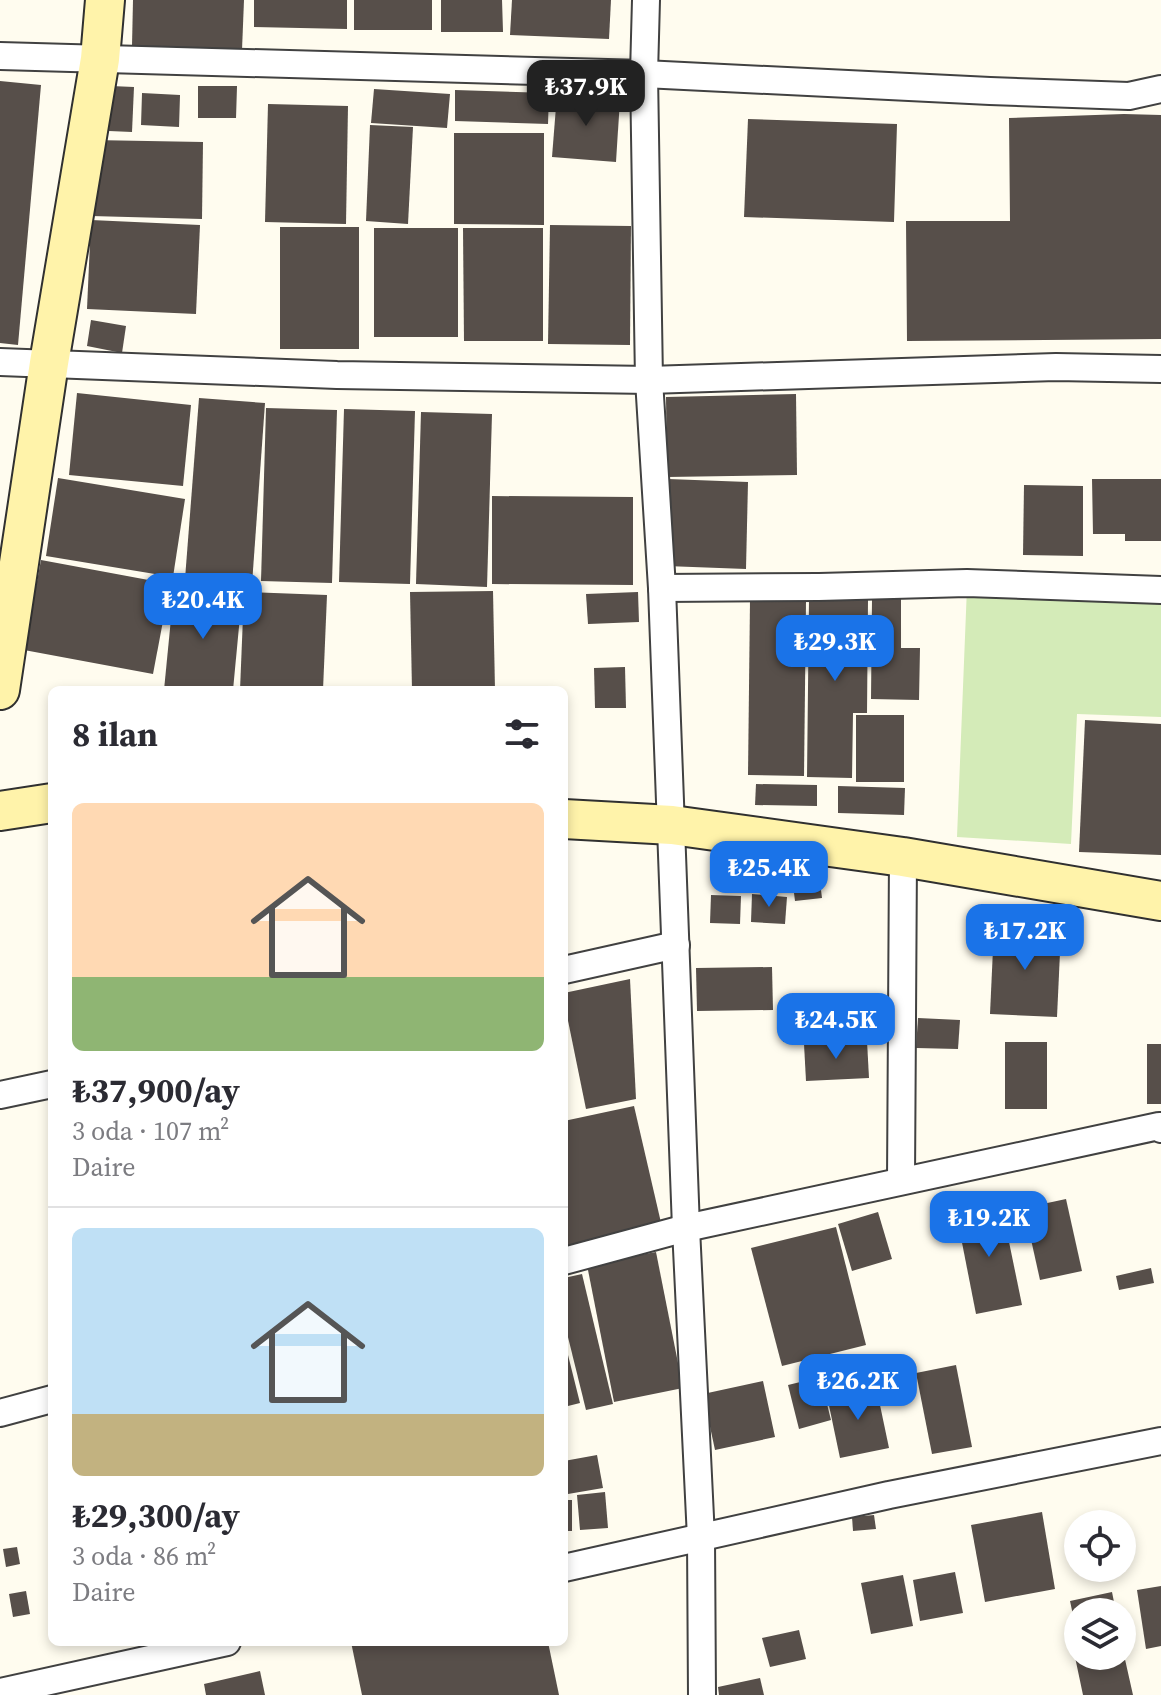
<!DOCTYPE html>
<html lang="tr">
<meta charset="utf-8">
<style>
body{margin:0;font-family:"Source Serif 4",serif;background:#f2f2f3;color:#2b2b33;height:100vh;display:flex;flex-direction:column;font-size:30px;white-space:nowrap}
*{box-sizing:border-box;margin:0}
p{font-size:26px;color:#7c7c81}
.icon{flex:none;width:44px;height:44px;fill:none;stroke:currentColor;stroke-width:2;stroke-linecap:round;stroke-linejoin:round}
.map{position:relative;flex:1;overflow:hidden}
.side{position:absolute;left:48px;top:686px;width:520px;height:960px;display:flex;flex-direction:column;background:#fff;border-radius:12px;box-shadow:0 4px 12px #0003}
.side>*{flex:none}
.buttons{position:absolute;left:1064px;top:1510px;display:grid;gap:16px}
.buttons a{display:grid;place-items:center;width:72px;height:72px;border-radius:50%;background:#fff;box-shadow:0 4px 12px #0003;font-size:40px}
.price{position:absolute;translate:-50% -68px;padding:0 18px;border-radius:16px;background:#1a73e8;color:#fff;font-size:26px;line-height:52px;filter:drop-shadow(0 2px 4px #0008)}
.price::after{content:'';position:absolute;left:50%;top:48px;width:24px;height:18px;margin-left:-12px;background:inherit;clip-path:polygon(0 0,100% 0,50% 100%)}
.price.active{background:#222;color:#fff}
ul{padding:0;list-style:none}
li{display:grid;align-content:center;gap:16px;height:424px;padding:0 24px}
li+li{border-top:2px solid #e1e1e2}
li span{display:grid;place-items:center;height:248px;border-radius:12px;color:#555}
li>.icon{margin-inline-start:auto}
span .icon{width:144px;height:144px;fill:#fffc;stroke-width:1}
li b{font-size:34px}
h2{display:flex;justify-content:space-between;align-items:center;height:96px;padding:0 24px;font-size:34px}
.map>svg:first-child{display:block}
.green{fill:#d4ebb8}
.building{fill:#574f4a}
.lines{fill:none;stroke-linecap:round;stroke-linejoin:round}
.street-casing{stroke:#414141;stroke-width:30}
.secondary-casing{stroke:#303030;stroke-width:42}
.street{stroke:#fff;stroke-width:26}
.secondary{stroke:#fff3aa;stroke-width:38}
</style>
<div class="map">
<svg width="1161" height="1695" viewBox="0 0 1161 1695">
<rect width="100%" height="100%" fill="#fffcef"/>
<!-- green -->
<polygon class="green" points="967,587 1161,595 1161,717 1077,714 1071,844 957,837"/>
<!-- building -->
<g class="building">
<polygon points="133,0 244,0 242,50 132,46"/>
<polygon points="254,0 347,0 347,29 254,27"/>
<rect x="354" y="0" width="78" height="30"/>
<polygon points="441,0 502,0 503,32 441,32"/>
<polygon points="512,0 611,0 609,39 510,35"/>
<polygon points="0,81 41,85 18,345 0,343"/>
<polygon points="111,86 134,87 132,132 109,131"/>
<polygon points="198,86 237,86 236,118 198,118"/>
<polygon points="374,89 450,94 447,128 371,123"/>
<polygon points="455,90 549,93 548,124 455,121"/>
<polygon points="142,93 180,95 179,127 141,125"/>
<polygon points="557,94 620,99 616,162 552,157"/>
<polygon points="268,104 348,106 346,224 265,222"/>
<polygon points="1124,114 1161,115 1161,339 907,341 906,221 1010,221 1009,118"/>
<polygon points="748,119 897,124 894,222 744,217"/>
<polygon points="370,125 413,127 408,224 366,221"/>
<polygon points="454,133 544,133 544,225 454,224"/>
<polygon points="92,140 203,142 202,219 91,216"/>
<polygon points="91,220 200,225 196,314 87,309"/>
<polygon points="550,225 631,226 630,345 548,344"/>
<rect x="280" y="227" width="79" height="122"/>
<rect x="374" y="228" width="84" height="109"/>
<polygon points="463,228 543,228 543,341 464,341"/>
<polygon points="91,320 126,326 122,353 87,346"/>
<polygon points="77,393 191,405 183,486 69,475"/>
<polygon points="796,394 797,475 667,477 666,397"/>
<polygon points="199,398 265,403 252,584 185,579"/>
<polygon points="266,408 337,410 332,583 261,581"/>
<polygon points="344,409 415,411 410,584 339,582"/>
<polygon points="421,412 492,414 487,587 416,584"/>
<polygon points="58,478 185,499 173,577 46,556"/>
<polygon points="668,479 748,482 746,569 666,566"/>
<polygon points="1092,479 1161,479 1161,541 1125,541 1125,534 1093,534"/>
<polygon points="1024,485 1083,486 1083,556 1023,555"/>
<polygon points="492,496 633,497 633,585 492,584"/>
<polygon points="41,560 170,584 153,674 24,650"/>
<polygon points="174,588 242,595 233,690 164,690"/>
<polygon points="493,591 495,690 412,690 410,592"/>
<polygon points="244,592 327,595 323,690 240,690"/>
<polygon points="638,592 639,622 588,624 586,594"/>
<polygon points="809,599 868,600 867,713 853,713 852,778 807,777"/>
<polygon points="872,599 901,599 901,648 920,648 919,700 871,699"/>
<polygon points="750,600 806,601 804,776 748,775"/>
<polygon points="625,667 626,708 595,708 594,668"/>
<rect x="856" y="715" width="48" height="67"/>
<polygon points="1085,720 1161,724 1161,855 1079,852"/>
<polygon points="756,784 817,785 817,806 755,805"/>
<polygon points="838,786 905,788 904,815 838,813"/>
<polygon points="818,866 822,898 795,901 791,870"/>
<polygon points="752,894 787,897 785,924 751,922"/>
<polygon points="711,895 741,896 740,924 710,923"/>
<polygon points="994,927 1061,931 1057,1017 990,1014"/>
<polygon points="772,967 773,1010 697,1011 696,968"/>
<polygon points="630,979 636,1099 586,1109 564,1001 564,993"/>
<polygon points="853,999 855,1040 783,1042 782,1001"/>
<polygon points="918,1018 960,1020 958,1049 916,1048"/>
<polygon points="867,1041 869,1078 806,1081 804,1044"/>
<rect x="1005" y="1042" width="42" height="67"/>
<rect x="1147" y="1044" width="14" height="60"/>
<polygon points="634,1106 662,1227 564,1249 564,1121"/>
<polygon points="1066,1199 1082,1271 1040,1280 1024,1208"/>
<polygon points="1001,1203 1022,1305 976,1314 956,1212"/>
<polygon points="878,1212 892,1259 852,1271 838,1224"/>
<polygon points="836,1227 866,1345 782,1366 751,1248"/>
<polygon points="656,1252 683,1388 614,1402 587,1265"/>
<polygon points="1151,1268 1154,1283 1119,1290 1116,1276"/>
<polygon points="582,1274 613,1404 586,1410 564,1321 564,1278"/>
<polygon points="564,1339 580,1403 564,1407"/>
<polygon points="956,1365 972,1447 932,1454 916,1373"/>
<polygon points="829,1375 833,1390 824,1392 831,1420 799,1429 788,1385"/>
<polygon points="763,1381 775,1437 715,1450 703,1394"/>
<polygon points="876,1386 889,1448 840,1458 827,1396"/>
<polygon points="597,1455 603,1488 568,1494 564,1473 564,1461"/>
<polygon points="605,1492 608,1528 580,1530 577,1495"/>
<rect x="564" y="1500" width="8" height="31"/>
<polygon points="1042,1512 1055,1589 985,1602 971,1525"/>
<polygon points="874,1515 876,1529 853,1531 852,1517"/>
<polygon points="17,1547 20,1564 6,1567 3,1549"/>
<polygon points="955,1572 963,1613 920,1621 913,1580"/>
<polygon points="903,1575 913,1626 871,1634 861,1583"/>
<polygon points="1161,1586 1161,1646 1146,1649 1137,1590"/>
<polygon points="26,1591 30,1614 13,1617 9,1594"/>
<polygon points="1112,1592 1116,1612 1078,1612 1077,1634 1070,1601"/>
<polygon points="799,1630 806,1659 770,1667 762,1638"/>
<polygon points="351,1642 548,1642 559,1695 362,1695"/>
<polygon points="1122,1646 1133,1695 1083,1695 1075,1657 1122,1656"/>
<polygon points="260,1671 265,1695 206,1695 204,1684"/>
<polygon points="760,1678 764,1695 719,1695 718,1687"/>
</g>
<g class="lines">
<!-- street casing -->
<g class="street-casing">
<g id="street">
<polyline points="646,0 644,74 649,380 662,588 686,1228 701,1538 702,1695"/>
<polyline points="0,56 644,74 990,91 1129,96 1161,89"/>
<polyline points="0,362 337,375 649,380 1056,367 1161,369"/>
<polyline points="662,588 819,587 967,583 1161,590"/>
<polyline points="564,970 676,945"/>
<polyline points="0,1095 52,1084"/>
<polyline points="901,1181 903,857"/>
<polyline points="564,1261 686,1228 1159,1126 1161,1129"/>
<polyline points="0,1413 52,1399"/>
<polyline points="564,1568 889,1495 1161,1441"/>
<polyline points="0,1692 227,1642"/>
</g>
</g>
<!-- secondary casing -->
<g class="secondary-casing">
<g id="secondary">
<polyline points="0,690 49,363 100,59 105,0"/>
<polyline points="0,811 52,803"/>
<polyline points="564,819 672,825 903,857 1161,901"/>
</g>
</g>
<!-- street -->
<use href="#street" class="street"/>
<!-- secondary -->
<use href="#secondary" class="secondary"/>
</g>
</svg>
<div class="buttons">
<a><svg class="icon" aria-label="locate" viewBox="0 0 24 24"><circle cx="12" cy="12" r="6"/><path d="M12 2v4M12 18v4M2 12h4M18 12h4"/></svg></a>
<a><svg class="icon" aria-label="layers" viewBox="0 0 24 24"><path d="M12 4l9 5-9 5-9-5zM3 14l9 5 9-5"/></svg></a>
</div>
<b class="price active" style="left:586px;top:128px">₺37.9K</b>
<b class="price" style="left:203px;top:641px">₺20.4K</b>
<b class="price" style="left:835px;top:683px">₺29.3K</b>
<b class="price" style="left:769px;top:909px">₺25.4K</b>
<b class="price" style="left:1025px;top:972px">₺17.2K</b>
<b class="price" style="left:836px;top:1061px">₺24.5K</b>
<b class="price" style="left:989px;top:1259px">₺19.2K</b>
<b class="price" style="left:858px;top:1422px">₺26.2K</b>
<section class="side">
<h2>8 ilan<svg class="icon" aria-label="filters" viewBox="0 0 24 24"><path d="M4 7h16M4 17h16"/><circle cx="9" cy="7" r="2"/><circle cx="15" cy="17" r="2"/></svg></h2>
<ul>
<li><span style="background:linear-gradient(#ffd9b3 70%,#8fb573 0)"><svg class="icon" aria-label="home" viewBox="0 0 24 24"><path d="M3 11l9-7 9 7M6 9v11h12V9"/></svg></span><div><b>₺37,900/ay</b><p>3 oda · 107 m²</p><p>Daire</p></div></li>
<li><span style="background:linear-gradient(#bfe0f5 75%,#c2b280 0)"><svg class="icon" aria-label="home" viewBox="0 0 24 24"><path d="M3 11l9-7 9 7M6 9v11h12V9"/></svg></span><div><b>₺29,300/ay</b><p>3 oda · 86 m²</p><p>Daire</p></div></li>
</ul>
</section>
</div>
